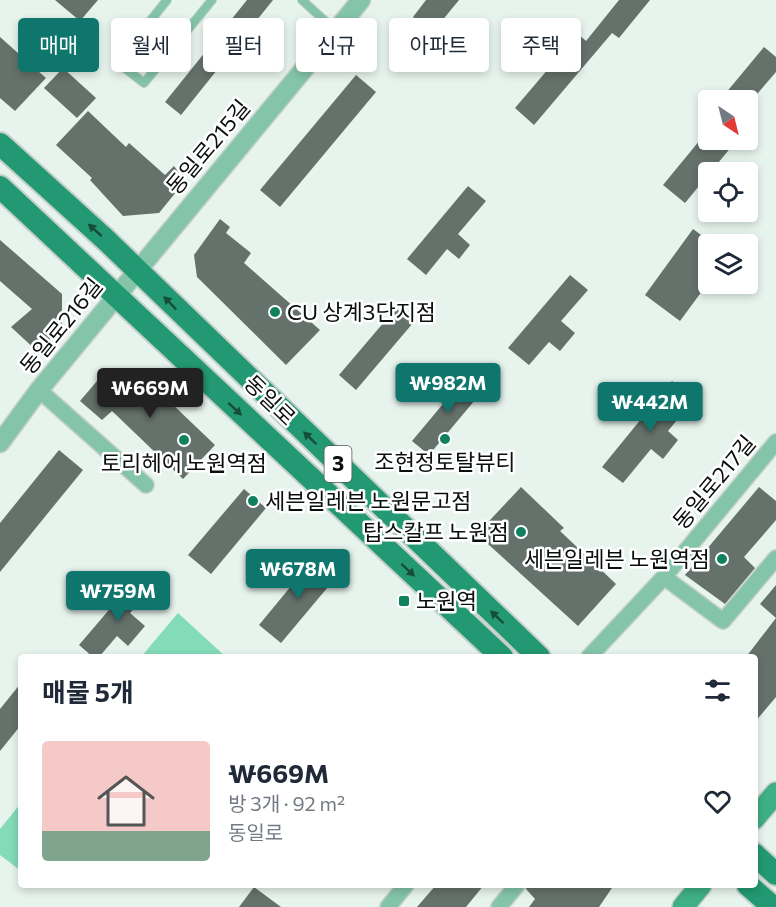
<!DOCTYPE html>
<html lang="ko">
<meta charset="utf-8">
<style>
body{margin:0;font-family:Commissioner,"Noto Sans KR",sans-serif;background:#f6f6f7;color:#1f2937;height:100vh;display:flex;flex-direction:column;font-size:22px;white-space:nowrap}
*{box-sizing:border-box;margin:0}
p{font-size:20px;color:#747a83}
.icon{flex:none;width:33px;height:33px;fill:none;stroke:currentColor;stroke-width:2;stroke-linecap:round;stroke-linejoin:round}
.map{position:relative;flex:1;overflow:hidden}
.drawer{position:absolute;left:18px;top:654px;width:740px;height:234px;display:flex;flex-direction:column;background:#fff;border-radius:6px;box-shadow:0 3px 9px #0003}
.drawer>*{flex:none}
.hud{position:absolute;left:18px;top:18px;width:741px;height:54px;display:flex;gap:12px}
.needle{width:39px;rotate:145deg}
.tools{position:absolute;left:698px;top:90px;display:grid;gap:12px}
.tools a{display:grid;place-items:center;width:60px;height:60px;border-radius:6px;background:#fff;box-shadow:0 3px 9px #0003;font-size:30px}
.price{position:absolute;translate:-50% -51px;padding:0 14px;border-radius:6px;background:#0f766e;color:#fff;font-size:20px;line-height:39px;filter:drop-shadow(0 2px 3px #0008)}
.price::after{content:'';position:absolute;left:50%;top:36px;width:18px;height:14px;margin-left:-9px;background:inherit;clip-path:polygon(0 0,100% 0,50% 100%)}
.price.on{background:#222;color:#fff}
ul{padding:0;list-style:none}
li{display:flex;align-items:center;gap:18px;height:150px;padding:0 24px}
li span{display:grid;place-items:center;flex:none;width:168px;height:120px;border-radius:6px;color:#555}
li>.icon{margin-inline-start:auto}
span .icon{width:72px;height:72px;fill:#fffc;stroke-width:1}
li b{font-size:26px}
h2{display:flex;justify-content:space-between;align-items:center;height:72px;padding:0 24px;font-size:26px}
.pill{padding:0 21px;border-radius:6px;background:#fff;box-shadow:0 3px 9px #0003;font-size:21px;line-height:54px}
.pill.on{background:#0f766e;color:#fff}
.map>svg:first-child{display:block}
.green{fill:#84dbb7}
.building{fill:#65716b}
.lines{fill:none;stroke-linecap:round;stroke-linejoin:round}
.service-casing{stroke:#c4cfc9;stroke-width:10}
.minor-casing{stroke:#c4cfc9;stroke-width:18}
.tertiary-casing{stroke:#c4cfc9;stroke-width:21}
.secondary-casing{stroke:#c4cfc9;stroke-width:24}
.primary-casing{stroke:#c4cfc9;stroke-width:26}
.service{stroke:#84c5a9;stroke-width:8}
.minor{stroke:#84c5a9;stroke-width:15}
.tertiary{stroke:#84c5a9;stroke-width:18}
.secondary{stroke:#3faf86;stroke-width:21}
.primary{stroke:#229972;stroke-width:22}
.oneway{fill:#154d3a}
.poi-dot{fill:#10815f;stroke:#fff;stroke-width:2}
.labels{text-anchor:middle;stroke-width:5;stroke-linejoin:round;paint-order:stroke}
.shield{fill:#fff;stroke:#545655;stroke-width:1.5}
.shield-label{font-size:21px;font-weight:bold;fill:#0a0e0c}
.street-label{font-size:22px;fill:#0a0e0c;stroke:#fff}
.poi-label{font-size:22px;fill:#0a0e0c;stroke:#fff;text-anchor:start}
</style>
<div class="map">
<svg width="776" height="907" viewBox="0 0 776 907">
<rect width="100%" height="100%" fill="#e7f4ed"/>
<!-- green -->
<g class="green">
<polygon points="178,613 226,657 141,657"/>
<polygon points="21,803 21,871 0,855 0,829"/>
</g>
<!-- building -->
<g class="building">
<polygon points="55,0 98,0 80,21"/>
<polygon points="247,0 273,0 181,115 165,102"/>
<polygon points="426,0 459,0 432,33 413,17"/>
<polygon points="619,0 650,0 619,38 612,33 534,125 515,108 578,34 586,41"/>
<polygon points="0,37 46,78 15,111 0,98"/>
<polygon points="764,47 776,57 776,72 752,100 720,100"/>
<polygon points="63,68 96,98 77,118 44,88"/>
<polygon points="356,75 376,92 280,207 260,190"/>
<polygon points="88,111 126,147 129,143 165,175 174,166 185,181 159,213 123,216 90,180 92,178 56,145"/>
<polygon points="700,140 737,140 685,203 663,185"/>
<polygon points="468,186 486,201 458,234 470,245 459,259 447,249 426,275 407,259"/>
<polygon points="220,219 230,227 226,233 251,253 244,263 320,330 286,365 197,277 194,255"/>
<polygon points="693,229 708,240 708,283 680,321 645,295"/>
<polygon points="0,240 62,294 62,326 38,352 11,327 32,309 0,281"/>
<polygon points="570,275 588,290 561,321 575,333 560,351 549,342 529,365 508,348"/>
<polygon points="396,308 413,323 356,390 339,375"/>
<polygon points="136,372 158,390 165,407 170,402 215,445 183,479 112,411 102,420 80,401 103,374"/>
<polygon points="468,374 485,388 429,455 412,441"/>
<polygon points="672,381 694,399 668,431 678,440 663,459 651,449 623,483 602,467"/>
<polygon points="59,450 83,470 0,572 0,523"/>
<polygon points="521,487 564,528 560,531 616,584 578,626 477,534"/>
<polygon points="759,487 776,501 776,520 744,557 755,568 725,604 685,575"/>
<polygon points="244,489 266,508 211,574 188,555"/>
<polygon points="315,557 338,575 281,643 259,625"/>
<polygon points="137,577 151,589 130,613 145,626 128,646 117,636 99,657 93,657 79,645"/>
<polygon points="776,585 776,697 754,723 754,657 746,657 776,618 760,604"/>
<polygon points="21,683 21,725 0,751 0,709"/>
<polygon points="436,885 484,885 466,907 417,907"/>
<polygon points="527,885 614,885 599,907 529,907 535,899 526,889"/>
<polygon points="254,887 281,907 239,907"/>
</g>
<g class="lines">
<!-- service casing -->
<g class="service-casing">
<g id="service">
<polyline points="167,0 117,62 144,83 212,0"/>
<polyline points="302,0 335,30"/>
</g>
</g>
<!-- minor casing -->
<g class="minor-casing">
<g id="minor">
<polyline points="39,390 146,485"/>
<polyline points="664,577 723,621 776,558"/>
<polyline points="589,657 664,577 776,442"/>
<polyline points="388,907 406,885"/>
<polyline points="499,907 517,885"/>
</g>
</g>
<!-- tertiary casing -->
<g class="tertiary-casing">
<polyline id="tertiary" points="0,443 39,390 361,0"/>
</g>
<!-- secondary casing -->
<g class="secondary-casing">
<g id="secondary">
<polyline points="754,819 776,793"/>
<polyline points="683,907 701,885"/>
</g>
</g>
<!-- primary casing -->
<g class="primary-casing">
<g id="primary">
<polyline points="0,144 106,240 539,657"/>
<polyline points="0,187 502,657"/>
<polyline points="754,854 776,874"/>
<polyline points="748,885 773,907"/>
</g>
</g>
<!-- service -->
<use href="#service" class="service"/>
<!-- minor -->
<use href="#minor" class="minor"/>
<!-- tertiary -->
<use href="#tertiary" class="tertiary"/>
<!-- secondary -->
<use href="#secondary" class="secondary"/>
<!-- primary -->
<use href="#primary" class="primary"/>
</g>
<!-- one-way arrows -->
<defs><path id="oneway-solid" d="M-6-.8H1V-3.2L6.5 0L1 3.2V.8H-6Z" transform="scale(1.5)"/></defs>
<g class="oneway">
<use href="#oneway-solid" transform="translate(95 230) rotate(-138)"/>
<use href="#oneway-solid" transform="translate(170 303) rotate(-134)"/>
<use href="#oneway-solid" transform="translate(235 409) rotate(43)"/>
<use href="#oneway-solid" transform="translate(310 438) rotate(-136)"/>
<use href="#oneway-solid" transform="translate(408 570) rotate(43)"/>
<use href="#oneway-solid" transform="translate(497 617) rotate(-136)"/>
</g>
<!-- markers -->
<g class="poi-dot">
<circle cx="275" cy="312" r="6"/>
<circle cx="445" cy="439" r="6"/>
<circle cx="184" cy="440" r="6"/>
<circle cx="253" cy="501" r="6"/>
<circle cx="521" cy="532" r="6"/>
<circle cx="722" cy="559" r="6"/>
<rect x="398" y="595" width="12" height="12" rx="3"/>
</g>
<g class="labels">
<!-- shield labels -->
<rect class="shield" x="324.5" y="446" width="27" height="36" rx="4.5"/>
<g class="shield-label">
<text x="338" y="471">3</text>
</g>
<!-- street labels -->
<g class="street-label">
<text transform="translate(208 147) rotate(-50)" y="8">동일로215길</text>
<text transform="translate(61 326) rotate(-51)" y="8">동일로216길</text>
<text transform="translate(270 400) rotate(44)" y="8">동일로</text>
<text transform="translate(714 482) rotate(-50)" y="8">동일로217길</text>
</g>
<!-- poi labels -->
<g class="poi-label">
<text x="287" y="320">CU 상계3단지점</text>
<text x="445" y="470" text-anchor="middle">조현정토탈뷰티</text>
<text x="184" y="471" text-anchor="middle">토리헤어 노원역점</text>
<text x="265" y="509">세븐일레븐 노원문고점</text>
<text x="509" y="540" text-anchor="end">탑스칼프 노원점</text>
<text x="710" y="567" text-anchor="end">세븐일레븐 노원역점</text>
<text x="416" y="609">노원역</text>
</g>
</g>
</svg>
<div class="tools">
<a><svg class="needle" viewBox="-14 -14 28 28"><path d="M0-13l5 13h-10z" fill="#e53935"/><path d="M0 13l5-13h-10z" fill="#747a83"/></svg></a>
<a><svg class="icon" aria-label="locate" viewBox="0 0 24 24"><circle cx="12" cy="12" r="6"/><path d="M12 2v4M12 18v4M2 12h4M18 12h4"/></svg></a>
<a><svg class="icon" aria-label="layers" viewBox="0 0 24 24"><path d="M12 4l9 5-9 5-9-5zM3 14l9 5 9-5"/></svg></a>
</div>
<b class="price" style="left:448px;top:414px">₩982M</b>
<b class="price on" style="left:150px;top:419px">₩669M</b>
<b class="price" style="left:650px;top:433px">₩442M</b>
<b class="price" style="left:298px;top:600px">₩678M</b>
<b class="price" style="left:118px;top:622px">₩759M</b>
<div class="hud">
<a class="pill on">매매</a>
<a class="pill">월세</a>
<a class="pill">필터</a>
<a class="pill">신규</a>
<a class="pill">아파트</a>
<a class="pill">주택</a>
</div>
<section class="drawer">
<h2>매물 5개<svg class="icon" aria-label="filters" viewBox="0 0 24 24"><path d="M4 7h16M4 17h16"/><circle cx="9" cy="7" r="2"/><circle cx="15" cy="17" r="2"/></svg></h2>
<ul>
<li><span style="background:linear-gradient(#f6c9c9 75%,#7fa58c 0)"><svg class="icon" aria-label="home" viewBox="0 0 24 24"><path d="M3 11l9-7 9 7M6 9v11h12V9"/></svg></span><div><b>₩669M</b><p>방 3개 · 92 m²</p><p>동일로</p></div><svg class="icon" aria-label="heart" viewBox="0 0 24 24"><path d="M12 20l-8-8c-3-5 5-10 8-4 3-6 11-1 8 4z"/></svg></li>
</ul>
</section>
</div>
